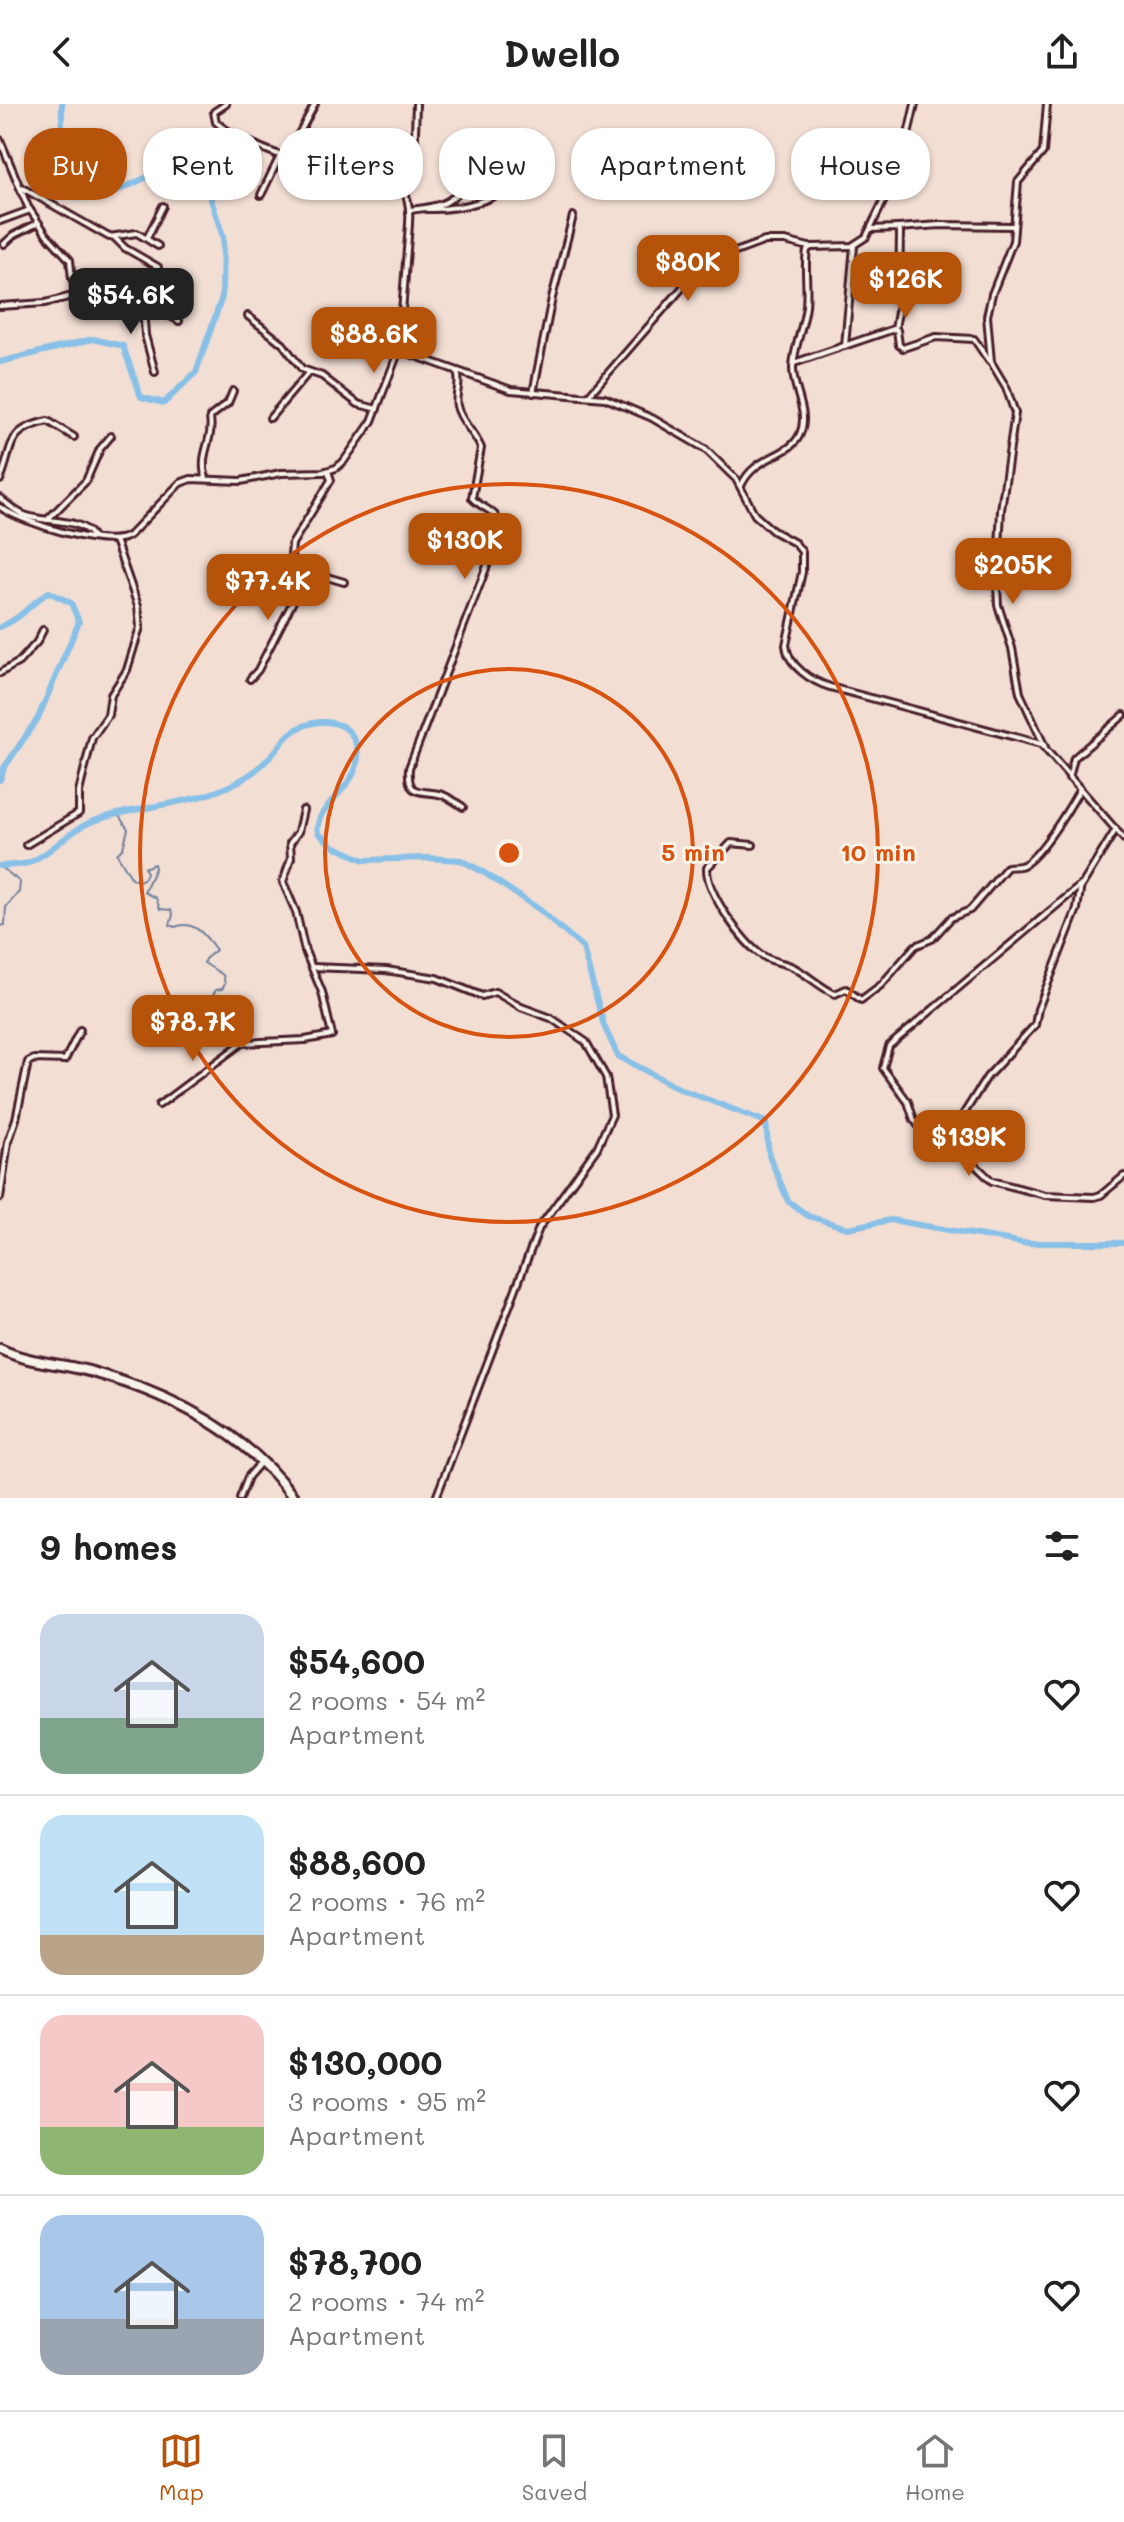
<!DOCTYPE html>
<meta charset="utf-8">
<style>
body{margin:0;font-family:Mali,sans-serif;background:#f6f6f6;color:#222;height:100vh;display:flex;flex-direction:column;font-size:30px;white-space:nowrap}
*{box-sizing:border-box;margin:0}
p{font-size:26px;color:#767676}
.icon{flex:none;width:44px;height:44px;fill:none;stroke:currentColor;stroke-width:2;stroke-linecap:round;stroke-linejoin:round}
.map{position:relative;height:1394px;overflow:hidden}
.details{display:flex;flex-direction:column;background:#fff;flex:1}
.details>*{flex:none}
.top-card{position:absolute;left:24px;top:24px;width:1076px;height:72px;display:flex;gap:16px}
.price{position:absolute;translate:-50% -68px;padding:0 18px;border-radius:16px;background:#b45309;color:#fff;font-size:26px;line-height:52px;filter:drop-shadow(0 2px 4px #0008)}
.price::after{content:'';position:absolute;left:50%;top:48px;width:24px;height:18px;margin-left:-12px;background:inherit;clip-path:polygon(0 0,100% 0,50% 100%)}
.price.selected{background:#222;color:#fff}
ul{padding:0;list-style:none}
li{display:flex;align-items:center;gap:24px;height:200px;padding:0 40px}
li+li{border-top:2px solid #e0e0e0}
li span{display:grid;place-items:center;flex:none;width:224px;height:160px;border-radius:24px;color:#555}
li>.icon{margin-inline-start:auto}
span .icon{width:96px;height:96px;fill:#fffc;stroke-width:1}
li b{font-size:34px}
h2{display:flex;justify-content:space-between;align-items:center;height:96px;padding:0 40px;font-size:34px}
.pill{padding:0 28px;border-radius:32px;background:#fff;box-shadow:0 2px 6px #0004;font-size:28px;line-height:72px}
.pill.selected{background:#b45309;color:#fff}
header{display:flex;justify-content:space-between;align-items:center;height:104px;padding:0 40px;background:#fff;font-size:36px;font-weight:700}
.menu{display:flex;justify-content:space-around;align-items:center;height:112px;border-top:2px solid #e0e0e0;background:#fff;font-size:22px;color:#767676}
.menu a{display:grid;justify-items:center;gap:4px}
.menu .selected{color:#b45309}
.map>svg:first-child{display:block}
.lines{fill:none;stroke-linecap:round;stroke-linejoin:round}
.stream{stroke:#6f809c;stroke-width:2}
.river{stroke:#88c0e7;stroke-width:6}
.minor-casing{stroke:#4a1f2b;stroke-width:10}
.highway-casing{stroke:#4a1f2b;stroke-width:14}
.minor{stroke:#f7f3e8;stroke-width:4}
.highway{stroke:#f7f3e8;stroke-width:8}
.ring{fill:none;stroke:#d8530f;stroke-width:4}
.centre{fill:#d8530f;stroke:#f7f3e8;stroke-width:4}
.ring-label{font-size:24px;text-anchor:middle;font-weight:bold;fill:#d8530f;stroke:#f7f3e8;stroke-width:6;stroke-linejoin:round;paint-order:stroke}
</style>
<header><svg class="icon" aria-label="back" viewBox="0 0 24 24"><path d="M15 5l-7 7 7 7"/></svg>Dwello<svg class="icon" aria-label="share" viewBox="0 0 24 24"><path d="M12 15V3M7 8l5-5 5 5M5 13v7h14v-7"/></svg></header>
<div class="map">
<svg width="1124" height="1394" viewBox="0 0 1124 1394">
<rect width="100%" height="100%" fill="#f2ded3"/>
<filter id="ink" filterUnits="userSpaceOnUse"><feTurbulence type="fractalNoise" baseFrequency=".0125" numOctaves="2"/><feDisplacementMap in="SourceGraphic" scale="16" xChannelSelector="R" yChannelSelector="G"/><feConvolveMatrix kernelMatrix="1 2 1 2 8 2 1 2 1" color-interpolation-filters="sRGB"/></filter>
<g filter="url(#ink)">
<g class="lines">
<!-- stream -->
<g class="stream">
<path d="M117,709L128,725L123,744L117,750L132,775L139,777L145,774L147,768L144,764L154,760L155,764L144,788L156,794L160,805L171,806L173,811L170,821L175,823C194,815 206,832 216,846L205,855L204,859L223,871L225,880L222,885L216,886L213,891L223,903"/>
<polyline points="0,822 5,821 6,803 19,788 20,778 0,762"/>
</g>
<!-- river -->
<g class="river">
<path d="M0,258L93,235L123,242L141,293L164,299L196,268L222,193L223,133L200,61C190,62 178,62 168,65C133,75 102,105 64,90L61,81L62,0"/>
<path d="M0,523C24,513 28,501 49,488L71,499L79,518L38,614L4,664L0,676"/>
<path d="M0,762C9,761 22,762 30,758C52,749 68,727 91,718C138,700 192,703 237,678C247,673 258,665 266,657C279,646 284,630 301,623C321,614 349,616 356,640C369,682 312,698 318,729L333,742L364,756L428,754L461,756L483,768L540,806L583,844L604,922L618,952L680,985L766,1018L769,1051L788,1097L808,1112L847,1124L891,1116L1024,1139H1124"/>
</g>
<!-- minor casing -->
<g class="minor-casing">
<g id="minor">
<path d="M0,36L28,103L47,131L70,156L72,175L80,190C112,201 149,198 179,217"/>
<polyline points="286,54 315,0"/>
<polyline points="241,71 256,41"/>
<polyline points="398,78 414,58 416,0"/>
<polyline points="19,82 109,133 137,129 158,142"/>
<polyline points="261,91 280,52"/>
<path d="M427,105C461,106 499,97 522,71"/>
<path d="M410,106C456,101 449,96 479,66C487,58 494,52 501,43"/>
<polyline points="0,117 30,106"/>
<polyline points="898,124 940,121 1014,122"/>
<polyline points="871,125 897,124 900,127 899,202 895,225"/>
<polyline points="115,134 125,144 158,163"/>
<polyline points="147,134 163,102"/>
<polyline points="4,140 14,131 38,119"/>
<polyline points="0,202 45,199 80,190"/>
<polyline points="143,203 145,231 155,268"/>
<polyline points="248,212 283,240 302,265 322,272 358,300 377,305"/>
<polyline points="845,242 854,142"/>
<path d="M399,246L511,286L605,294L652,314L705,345L736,375L755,411L773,427L795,439L802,448V468L786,541C788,562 811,577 830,583L1041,640L1124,735"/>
<polyline points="794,259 894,225 897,226 899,241 903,244 936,233 974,235 989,257"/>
<path d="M457,268C462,281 454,290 457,302C460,317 475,329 481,344L472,394C484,407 500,405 500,428L409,664C407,693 420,686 439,690C448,692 456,698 463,703"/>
<polyline points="533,289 552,194 573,112"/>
<polyline points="589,291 703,160 765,137 785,137 809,143"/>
<polyline points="270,314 309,268"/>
<polyline points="328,367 331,376 292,440 291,452 296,464 344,478"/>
<path d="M206,375C198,349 214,338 210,313L228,299L233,287"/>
<path d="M0,376C14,342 5,326 48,317L74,333"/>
<path d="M741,382C755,350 790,354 800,330C810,308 792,285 793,263C794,242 804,222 806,202C808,183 804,164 807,146L811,143L852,142L866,133L901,61L915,0"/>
<path d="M0,394C8,401 17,409 27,412C47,419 81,413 93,433"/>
<path d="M0,403C20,418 110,447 130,431L180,379L191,375L241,377L281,369L323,368L336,364L344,357L372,317L399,246L409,120C410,104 409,87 395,77C384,75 374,77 363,75C327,69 242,42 216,18L214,8L226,0"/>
<polyline points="47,416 86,377 100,345 111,332"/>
<polyline points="0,569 19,558 37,538 43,526"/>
<polyline points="250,575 258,566 305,474 306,466"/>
<polyline points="1045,643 1020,589 1012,544 998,501 997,481 1001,406 1015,309 1006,283 991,258 987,212 992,190 1013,137 1018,78 1043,48 1047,0"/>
<polyline points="1069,674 1074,654 1124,611"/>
<polyline points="26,741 79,709 79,688 92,634 108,611 111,591 127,566 140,523 138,502 115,436"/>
<path d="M753,741L731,739L707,764C706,788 743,840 763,852C772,858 783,858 793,863C808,871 820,883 835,890L846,885L861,896L881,881L915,842L932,835L951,814L970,806L1007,763C1011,762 1016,763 1020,762C1037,759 1071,701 1080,685"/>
<polyline points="1082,781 1116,725"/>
<polyline points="313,863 386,866 437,874 482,892 495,888 521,903 551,914 586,938 606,973 612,1011 597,1044 539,1124 436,1394"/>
<polyline points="159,1001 242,939 305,936 332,931 322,888 305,847 296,808 283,778 291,754 290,739 298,728 303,706"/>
<polyline points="944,1041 987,973 1035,921 1038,905 1077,805 1081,781 889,942 883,964 908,998 914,1016 918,1021 931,1033 972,1058 992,1077 1045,1091 1094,1093 1101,1091 1124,1072"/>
<polyline points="0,1094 8,1038 16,1015 28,958 34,955 65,956 80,926"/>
<polyline points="240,1394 248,1373 261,1358"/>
</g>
</g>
<!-- highway casing -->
<g class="highway-casing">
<path id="highway" d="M0,1245C29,1259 59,1259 89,1267C168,1289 245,1327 294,1394"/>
</g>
<!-- minor -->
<use href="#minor" class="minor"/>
<!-- highway -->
<use href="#highway" class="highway"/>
</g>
</g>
<!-- distance rings -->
<g class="ring">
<circle cx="509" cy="749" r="184"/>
<circle cx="509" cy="749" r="369"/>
</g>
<circle cx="509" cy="749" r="12" class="centre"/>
<g class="ring-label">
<text x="693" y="757">5 min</text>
<text x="878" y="757">10 min</text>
</g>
</svg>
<b class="price" style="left:688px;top:199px">$80K</b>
<b class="price" style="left:906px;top:216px">$126K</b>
<b class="price selected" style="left:131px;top:232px">$54.6K</b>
<b class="price" style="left:374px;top:271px">$88.6K</b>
<b class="price" style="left:465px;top:477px">$130K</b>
<b class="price" style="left:1013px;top:502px">$205K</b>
<b class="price" style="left:268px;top:518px">$77.4K</b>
<b class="price" style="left:193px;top:959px">$78.7K</b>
<b class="price" style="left:969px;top:1074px">$139K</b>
<div class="top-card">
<a class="pill selected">Buy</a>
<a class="pill">Rent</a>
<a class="pill">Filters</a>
<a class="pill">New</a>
<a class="pill">Apartment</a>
<a class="pill">House</a>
</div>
</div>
<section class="details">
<h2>9 homes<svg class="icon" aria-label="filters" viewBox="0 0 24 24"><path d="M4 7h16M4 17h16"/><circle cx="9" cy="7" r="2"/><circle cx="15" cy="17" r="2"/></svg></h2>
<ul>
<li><span style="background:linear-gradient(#c9d6e8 65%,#7fa58c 0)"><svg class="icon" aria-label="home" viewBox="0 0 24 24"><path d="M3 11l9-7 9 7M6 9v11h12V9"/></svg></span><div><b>$54,600</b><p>2 rooms · 54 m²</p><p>Apartment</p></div><svg class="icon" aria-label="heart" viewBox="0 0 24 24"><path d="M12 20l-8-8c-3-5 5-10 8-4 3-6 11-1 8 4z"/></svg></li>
<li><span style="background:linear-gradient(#bfe0f5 75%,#b9a48a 0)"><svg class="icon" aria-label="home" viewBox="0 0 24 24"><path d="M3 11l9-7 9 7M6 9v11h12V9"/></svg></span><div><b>$88,600</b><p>2 rooms · 76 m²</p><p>Apartment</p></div><svg class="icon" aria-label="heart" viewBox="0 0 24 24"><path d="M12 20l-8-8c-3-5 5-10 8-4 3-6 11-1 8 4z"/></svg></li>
<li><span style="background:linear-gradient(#f6c9c9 70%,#8fb573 0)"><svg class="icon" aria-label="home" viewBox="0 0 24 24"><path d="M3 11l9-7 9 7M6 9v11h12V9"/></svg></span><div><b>$130,000</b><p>3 rooms · 95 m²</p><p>Apartment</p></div><svg class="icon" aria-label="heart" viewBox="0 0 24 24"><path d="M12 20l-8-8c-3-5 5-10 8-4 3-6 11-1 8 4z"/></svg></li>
<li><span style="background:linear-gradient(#a9c7e8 65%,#9aa5b1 0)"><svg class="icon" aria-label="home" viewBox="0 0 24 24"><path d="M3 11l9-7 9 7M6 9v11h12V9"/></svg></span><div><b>$78,700</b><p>2 rooms · 74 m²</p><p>Apartment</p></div><svg class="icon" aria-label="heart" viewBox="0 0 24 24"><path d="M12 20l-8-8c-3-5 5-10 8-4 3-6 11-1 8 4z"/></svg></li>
</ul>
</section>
<nav class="menu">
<a class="selected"><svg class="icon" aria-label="map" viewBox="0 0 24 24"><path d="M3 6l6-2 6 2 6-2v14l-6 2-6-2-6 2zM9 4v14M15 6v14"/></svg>Map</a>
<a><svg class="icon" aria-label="saved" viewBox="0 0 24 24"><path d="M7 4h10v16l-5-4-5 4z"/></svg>Saved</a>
<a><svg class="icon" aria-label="home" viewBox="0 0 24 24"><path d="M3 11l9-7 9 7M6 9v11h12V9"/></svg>Home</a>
</nav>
